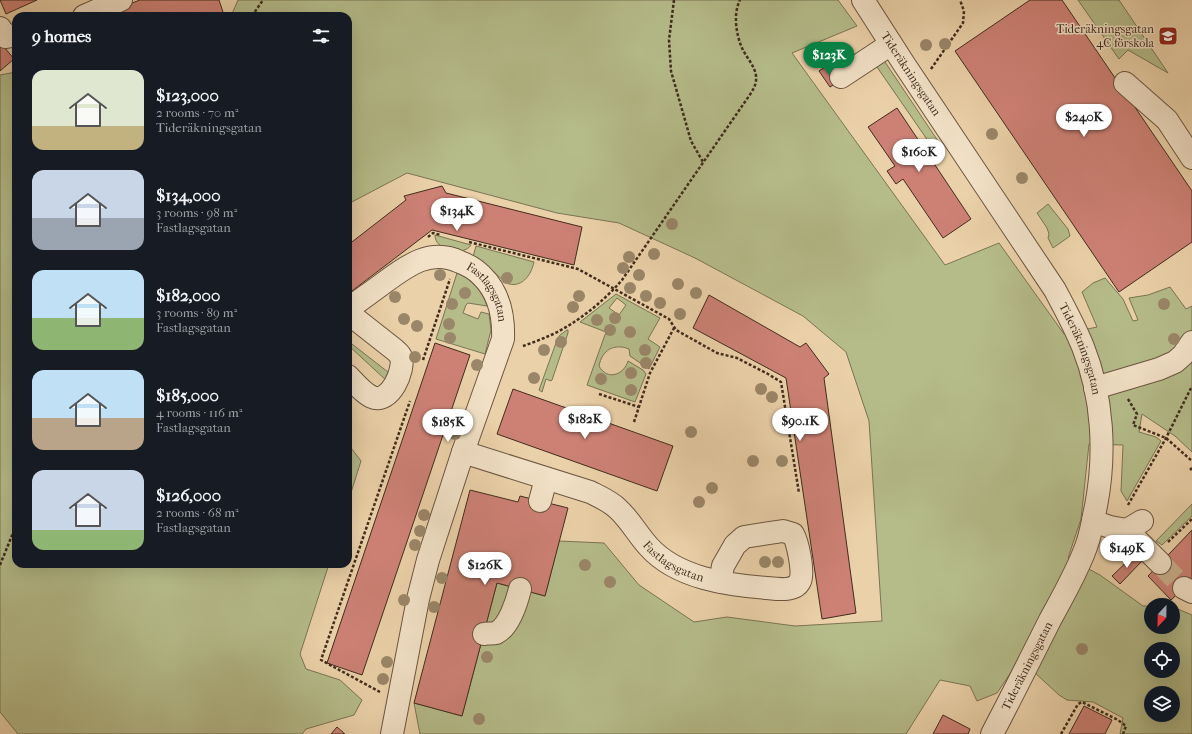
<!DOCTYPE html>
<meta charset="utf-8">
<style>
body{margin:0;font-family:"IM FELL French Canon",serif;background:#20242c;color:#f1f3f6;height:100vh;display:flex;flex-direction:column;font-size:15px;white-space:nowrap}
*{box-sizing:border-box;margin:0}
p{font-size:13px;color:#9ea1a6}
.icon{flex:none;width:22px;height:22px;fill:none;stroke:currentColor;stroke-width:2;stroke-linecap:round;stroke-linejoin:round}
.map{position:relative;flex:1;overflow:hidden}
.panel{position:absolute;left:12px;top:12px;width:340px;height:556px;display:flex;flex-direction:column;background:#171b24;border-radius:12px;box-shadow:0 4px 16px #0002}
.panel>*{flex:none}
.needle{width:26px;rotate:202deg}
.buttons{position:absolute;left:1144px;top:598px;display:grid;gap:8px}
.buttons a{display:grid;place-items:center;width:36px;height:36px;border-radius:50%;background:#171b24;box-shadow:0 4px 16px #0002;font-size:20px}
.price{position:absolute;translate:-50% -34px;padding:0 9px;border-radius:14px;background:#fff;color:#222;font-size:13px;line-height:26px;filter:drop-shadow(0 1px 2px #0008)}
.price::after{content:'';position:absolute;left:50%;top:24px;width:12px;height:9px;margin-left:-6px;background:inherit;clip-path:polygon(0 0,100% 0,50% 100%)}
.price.selected{background:#0b8043;color:#fff}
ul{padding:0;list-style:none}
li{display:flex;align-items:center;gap:12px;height:100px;padding:0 20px}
li span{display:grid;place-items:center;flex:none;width:112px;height:80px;border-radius:12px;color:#555}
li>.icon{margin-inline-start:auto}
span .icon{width:48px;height:48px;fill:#fffc;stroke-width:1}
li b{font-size:17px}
h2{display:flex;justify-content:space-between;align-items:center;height:48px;padding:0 20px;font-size:17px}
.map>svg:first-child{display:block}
.green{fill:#b5bc8a;stroke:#7a7454;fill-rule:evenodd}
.building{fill:#cd8175;stroke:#402c1d}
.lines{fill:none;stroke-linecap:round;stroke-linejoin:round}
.minor-tunnel{stroke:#c9b08d;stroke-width:22;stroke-dasharray:22 11;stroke-linecap:butt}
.minor-casing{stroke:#6b5540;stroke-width:24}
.path{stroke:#402c1d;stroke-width:2.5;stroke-dasharray:3 2;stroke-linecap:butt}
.minor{stroke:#f2e1c7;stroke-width:22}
.tree{fill:#9a8668}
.labels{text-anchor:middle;stroke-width:3;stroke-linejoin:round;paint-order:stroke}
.poi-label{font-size:12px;fill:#402c1d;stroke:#f2e1c7;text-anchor:end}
.street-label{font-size:12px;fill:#402c1d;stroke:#f2e1c7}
</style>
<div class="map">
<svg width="1192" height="734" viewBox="0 0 1192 734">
<rect width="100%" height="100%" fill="#ebd1a9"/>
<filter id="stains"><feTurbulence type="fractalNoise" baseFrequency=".005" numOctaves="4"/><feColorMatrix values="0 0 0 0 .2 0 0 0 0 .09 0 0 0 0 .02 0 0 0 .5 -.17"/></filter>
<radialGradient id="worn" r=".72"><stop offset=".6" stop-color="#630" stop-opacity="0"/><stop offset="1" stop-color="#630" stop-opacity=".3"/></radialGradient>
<!-- green -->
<g class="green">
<path d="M238,0H838L857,26L792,53L945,265L999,243L1064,334L1097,327L1082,292L1093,283L1105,278L1123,299L1133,321L1138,320L1129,298L1148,295L1170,287L1186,309L1192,306V452L1175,436L1142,414L1139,432L1156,437L1161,441L1127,501L1121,491L1123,445L1089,444L1081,519L1068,558L1100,575L1143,606H1151V627H1173V607L1192,615V734H1120L1123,718L1093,702L1067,700L1059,695L1020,659L997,693L977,701L970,686L940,680L906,734H420L414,703L462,716L497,583L545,596L559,541L604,543L639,585L694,622L727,617L795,626L882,621L869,421L846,352L803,316L695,258L619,223L557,213L407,173L348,204V16H231ZM1151,649H1173V671H1151ZM1151,693H1173V715H1151Z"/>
<polygon points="1078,0 1119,0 1168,73 1128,50 1119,59"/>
<polygon points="883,59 940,144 933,148 877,67 878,62"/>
<polygon points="16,72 16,564 329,564 300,654 306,669 340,680 362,700 354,715 306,729 302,734 18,734 0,712 0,75"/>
<polygon points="1048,204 1068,229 1070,236 1053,248 1048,238 1049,234 1047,228 1037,213"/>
<path d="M435,235L471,245C464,257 434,250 435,235Z"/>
<path d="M476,246L534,262C531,276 521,289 506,283L482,261L473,257Z"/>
<path d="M457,273C471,278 483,292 487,306L468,303L466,305L463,313L478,319L481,312L489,314L491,330L485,354L436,339Z"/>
<path d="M616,294L660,318L648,339L660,347L649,369L630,356L629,349C614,343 602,350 599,366C607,381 624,375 628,361L643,370L646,374L635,402L587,385L606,332L580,322ZM617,298L626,305L619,315L609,308Z"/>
<polygon points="567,330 568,330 568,333 552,380 551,381 546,379 542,392 539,390 557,340 560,335"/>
<polygon points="348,341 388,372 395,363 388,382 348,345"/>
<polygon points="348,444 361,461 348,502"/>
<polygon points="1192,504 1192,516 1162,545 1156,541"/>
</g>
<!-- building -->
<g class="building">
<polygon points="0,0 37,0 6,14"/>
<polygon points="140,0 219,0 224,15 220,16 107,16 106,13"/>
<polygon points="1030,0 1062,0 1192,191 1192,242 1119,292 955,51"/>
<polygon points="0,42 14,59 0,71"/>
<polygon points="828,65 840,81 830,87 819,71"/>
<polygon points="897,108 971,219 943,238 903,179 896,184 887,171 895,166 868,127"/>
<polygon points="442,186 446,193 582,227 574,265 432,230 348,294 348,245 406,200 404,196"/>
<polygon points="709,295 800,347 806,343 829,374 824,378 856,613 822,619 786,378 693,328"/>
<polygon points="435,343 470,355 362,675 327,663"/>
<polygon points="513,389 673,446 657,491 497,434"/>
<polygon points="470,490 518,502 520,496 568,508 545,596 497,583 462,716 414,703"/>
<polygon points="1192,530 1192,580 1171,600 1148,576"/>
<polygon points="1135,554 1142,561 1120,584 1112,576"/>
<polygon points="1084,706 1112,720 1105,734 1069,734"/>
<polygon points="943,715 970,729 968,734 933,734"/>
<polygon points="337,727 345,734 331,734"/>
</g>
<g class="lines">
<!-- minor-tunnel -->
<polyline class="minor-tunnel" points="1160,563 1184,588"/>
<!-- minor casing -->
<g class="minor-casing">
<g id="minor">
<path id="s1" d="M863,0L904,64L1055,290C1065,309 1075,327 1083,347C1103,397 1106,454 1096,506C1093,519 1091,534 1086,547C1077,572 1063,596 1050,620C1031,658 1012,696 992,734"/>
<polyline points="84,16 121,0"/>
<polyline points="0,28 6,37 16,35"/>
<polyline points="841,77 891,44"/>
<polyline points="1125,83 1167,120 1192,158"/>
<path id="s2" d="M348,309C360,300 373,291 385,282C408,265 431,248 460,262C468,265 475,269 481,275C499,292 504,314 503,339L463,452L428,560L418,599L392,734"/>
<path d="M348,313L395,350C397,352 400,354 401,357C405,370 390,405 372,397C364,394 354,382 348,376"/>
<polyline points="1095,388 1159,369 1175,362 1183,355 1192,342"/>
<path id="s3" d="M463,452L590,492C600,497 610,501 618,509C630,520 638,535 649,547C677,578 727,585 767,588C777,589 795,592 800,581C804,572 798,543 793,534L783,531L744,537L735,545L723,566L720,582"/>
<polyline points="540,501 546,479"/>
<polyline points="1093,521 1110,527 1127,530 1142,521"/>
<polyline points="1127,530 1160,563"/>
<polyline points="1184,588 1192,592"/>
<path d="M484,634C487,633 493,634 496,633C509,627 517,601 520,589"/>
</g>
</g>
<!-- path -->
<g class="path">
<polyline points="674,0 669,40 671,71 691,141 703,162"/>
<polyline points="252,16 263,0"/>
<polyline points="931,69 963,23 964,11 960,0"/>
<polyline points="428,237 433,233 441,235"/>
<polyline points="469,242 578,269 669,319 676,330 717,353 737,358 768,374 781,382 799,493"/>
<path d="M523,346C532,343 542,339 551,335C577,323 603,302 622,280L749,96C753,90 757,84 756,76C755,66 746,57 742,48C736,34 733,14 740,0"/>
<polyline points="423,360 450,279"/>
<polyline points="599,394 639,407"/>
<polyline points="1128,399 1137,414 1133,425 1166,438 1192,461"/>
<polyline points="634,422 650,373 674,328"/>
<polyline points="1190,470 1192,468"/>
<polyline points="1128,505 1166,438 1192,386"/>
<polyline points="1168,542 1192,519"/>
<polyline points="0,565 13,533 16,528"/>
<polyline points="380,692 321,660 410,401"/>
<polyline points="1061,734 1078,704 1082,702 1118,720 1126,726 1123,734"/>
</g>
<!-- minor -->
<use href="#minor" class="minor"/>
</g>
<!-- trees -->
<g class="tree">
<circle cx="945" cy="44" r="6"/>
<circle cx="926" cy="45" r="6"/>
<circle cx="992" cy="134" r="6"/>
<circle cx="1022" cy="178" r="6"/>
<circle cx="672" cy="224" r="6"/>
<circle cx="654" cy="254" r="6"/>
<circle cx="629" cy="257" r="6"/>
<circle cx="623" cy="268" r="6"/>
<circle cx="440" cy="275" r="6"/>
<circle cx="639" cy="275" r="6"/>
<circle cx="507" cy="278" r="6"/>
<circle cx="678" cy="284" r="6"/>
<circle cx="630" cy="288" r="6"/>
<circle cx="465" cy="293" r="6"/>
<circle cx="696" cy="293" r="6"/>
<circle cx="579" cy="296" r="6"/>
<circle cx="646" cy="296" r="6"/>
<circle cx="395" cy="297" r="6"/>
<circle cx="660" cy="303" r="6"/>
<circle cx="452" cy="304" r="6"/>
<circle cx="1164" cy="304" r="6"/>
<circle cx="573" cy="307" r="6"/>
<circle cx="680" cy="314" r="6"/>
<circle cx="615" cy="318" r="6"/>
<circle cx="404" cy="319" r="6"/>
<circle cx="597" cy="320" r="6"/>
<circle cx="449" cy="324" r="6"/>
<circle cx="417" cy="326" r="6"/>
<circle cx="610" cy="330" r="6"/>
<circle cx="630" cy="332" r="6"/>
<circle cx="450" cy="338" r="6"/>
<circle cx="1174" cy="339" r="6"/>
<circle cx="561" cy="342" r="6"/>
<circle cx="544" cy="350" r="6"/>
<circle cx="645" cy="350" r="6"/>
<circle cx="415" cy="357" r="6"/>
<circle cx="646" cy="363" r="6"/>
<circle cx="477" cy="365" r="6"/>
<circle cx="631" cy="373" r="6"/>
<circle cx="534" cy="378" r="6"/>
<circle cx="601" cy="379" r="6"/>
<circle cx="761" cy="389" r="6"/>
<circle cx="631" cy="390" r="6"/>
<circle cx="772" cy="397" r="6"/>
<circle cx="691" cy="432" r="6"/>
<circle cx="455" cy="434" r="6"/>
<circle cx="753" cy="461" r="6"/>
<circle cx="782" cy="461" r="6"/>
<circle cx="712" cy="488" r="6"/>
<circle cx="699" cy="502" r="6"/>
<circle cx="424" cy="515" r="6"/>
<circle cx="420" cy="531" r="6"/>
<circle cx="415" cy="545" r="6"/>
<circle cx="765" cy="562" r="6"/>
<circle cx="778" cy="562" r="6"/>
<circle cx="585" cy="565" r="6"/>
<circle cx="442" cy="578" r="6"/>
<circle cx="610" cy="582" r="6"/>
<circle cx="404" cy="600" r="6"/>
<circle cx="434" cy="607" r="6"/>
<circle cx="1082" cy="649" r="6"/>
<circle cx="487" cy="657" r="6"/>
<circle cx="387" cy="662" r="6"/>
<circle cx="383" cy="679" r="6"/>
<circle cx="479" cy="719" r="6"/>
</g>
<!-- icons -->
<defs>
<g id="school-square" transform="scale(1)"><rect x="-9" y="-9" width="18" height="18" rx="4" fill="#8f2418" stroke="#f2e1c7"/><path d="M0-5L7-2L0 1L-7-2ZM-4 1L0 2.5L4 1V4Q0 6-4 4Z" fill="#fff"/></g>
</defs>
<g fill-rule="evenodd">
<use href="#school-square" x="1168" y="36"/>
</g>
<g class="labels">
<!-- poi labels -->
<g class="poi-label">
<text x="1154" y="33">Tideräkningsgatan<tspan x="1154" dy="14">4C förskola</tspan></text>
</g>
<!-- street labels -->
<g class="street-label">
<text dy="4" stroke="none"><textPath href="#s1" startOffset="88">Tideräkningsgatan</textPath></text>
<text dy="4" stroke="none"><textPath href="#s2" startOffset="171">Fastlagsgatan</textPath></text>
<text dy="4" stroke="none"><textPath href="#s1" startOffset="412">Tideräkningsgatan</textPath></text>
<text dy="4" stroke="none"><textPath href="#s3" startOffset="244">Fastlagsgatan</textPath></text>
<text transform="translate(1027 666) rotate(-63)" y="4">Tideräkningsgatan</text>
</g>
</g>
<rect width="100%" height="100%" filter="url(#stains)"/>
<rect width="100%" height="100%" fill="url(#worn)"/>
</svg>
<div class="buttons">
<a><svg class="needle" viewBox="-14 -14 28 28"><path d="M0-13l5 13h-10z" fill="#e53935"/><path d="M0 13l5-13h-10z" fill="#9ea1a6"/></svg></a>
<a><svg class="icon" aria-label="locate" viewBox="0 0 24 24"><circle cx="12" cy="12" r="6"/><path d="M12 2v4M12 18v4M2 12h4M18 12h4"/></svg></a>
<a><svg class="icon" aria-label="layers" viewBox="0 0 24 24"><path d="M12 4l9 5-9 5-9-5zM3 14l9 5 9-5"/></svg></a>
</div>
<b class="price selected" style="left:829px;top:76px">$123K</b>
<b class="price" style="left:1084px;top:138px">$240K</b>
<b class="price" style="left:919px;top:173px">$160K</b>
<b class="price" style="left:457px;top:232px">$134K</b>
<b class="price" style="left:585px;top:440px">$182K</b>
<b class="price" style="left:800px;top:442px">$90.1K</b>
<b class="price" style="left:448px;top:443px">$185K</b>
<b class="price" style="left:1127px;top:569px">$149K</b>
<b class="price" style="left:485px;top:586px">$126K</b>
<section class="panel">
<h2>9 homes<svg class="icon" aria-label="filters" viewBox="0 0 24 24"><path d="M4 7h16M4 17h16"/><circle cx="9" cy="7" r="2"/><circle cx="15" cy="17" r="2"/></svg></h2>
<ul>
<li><span style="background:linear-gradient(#dfe7d0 70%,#c2b280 0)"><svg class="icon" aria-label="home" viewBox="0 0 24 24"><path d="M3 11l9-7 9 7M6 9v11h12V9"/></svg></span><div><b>$123,000</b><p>2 rooms · 70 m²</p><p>Tideräkningsgatan</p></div></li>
<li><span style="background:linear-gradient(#c9d6e8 60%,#9aa5b1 0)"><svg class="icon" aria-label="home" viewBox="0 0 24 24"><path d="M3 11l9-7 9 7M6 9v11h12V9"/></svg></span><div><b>$134,000</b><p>3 rooms · 98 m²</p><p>Fastlagsgatan</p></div></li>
<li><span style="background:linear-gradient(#bfe0f5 60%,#8fb573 0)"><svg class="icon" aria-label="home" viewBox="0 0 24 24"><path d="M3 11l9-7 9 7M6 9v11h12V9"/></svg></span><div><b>$182,000</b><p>3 rooms · 89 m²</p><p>Fastlagsgatan</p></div></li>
<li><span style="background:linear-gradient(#bfe0f5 60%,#b9a48a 0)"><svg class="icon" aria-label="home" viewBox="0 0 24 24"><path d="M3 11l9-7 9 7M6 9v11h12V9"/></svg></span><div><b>$185,000</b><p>4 rooms · 116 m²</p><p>Fastlagsgatan</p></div></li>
<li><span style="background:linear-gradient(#c9d6e8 75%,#8fb573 0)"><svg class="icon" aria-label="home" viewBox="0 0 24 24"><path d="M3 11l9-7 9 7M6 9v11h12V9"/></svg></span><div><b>$126,000</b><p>2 rooms · 68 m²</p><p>Fastlagsgatan</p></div></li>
</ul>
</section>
</div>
